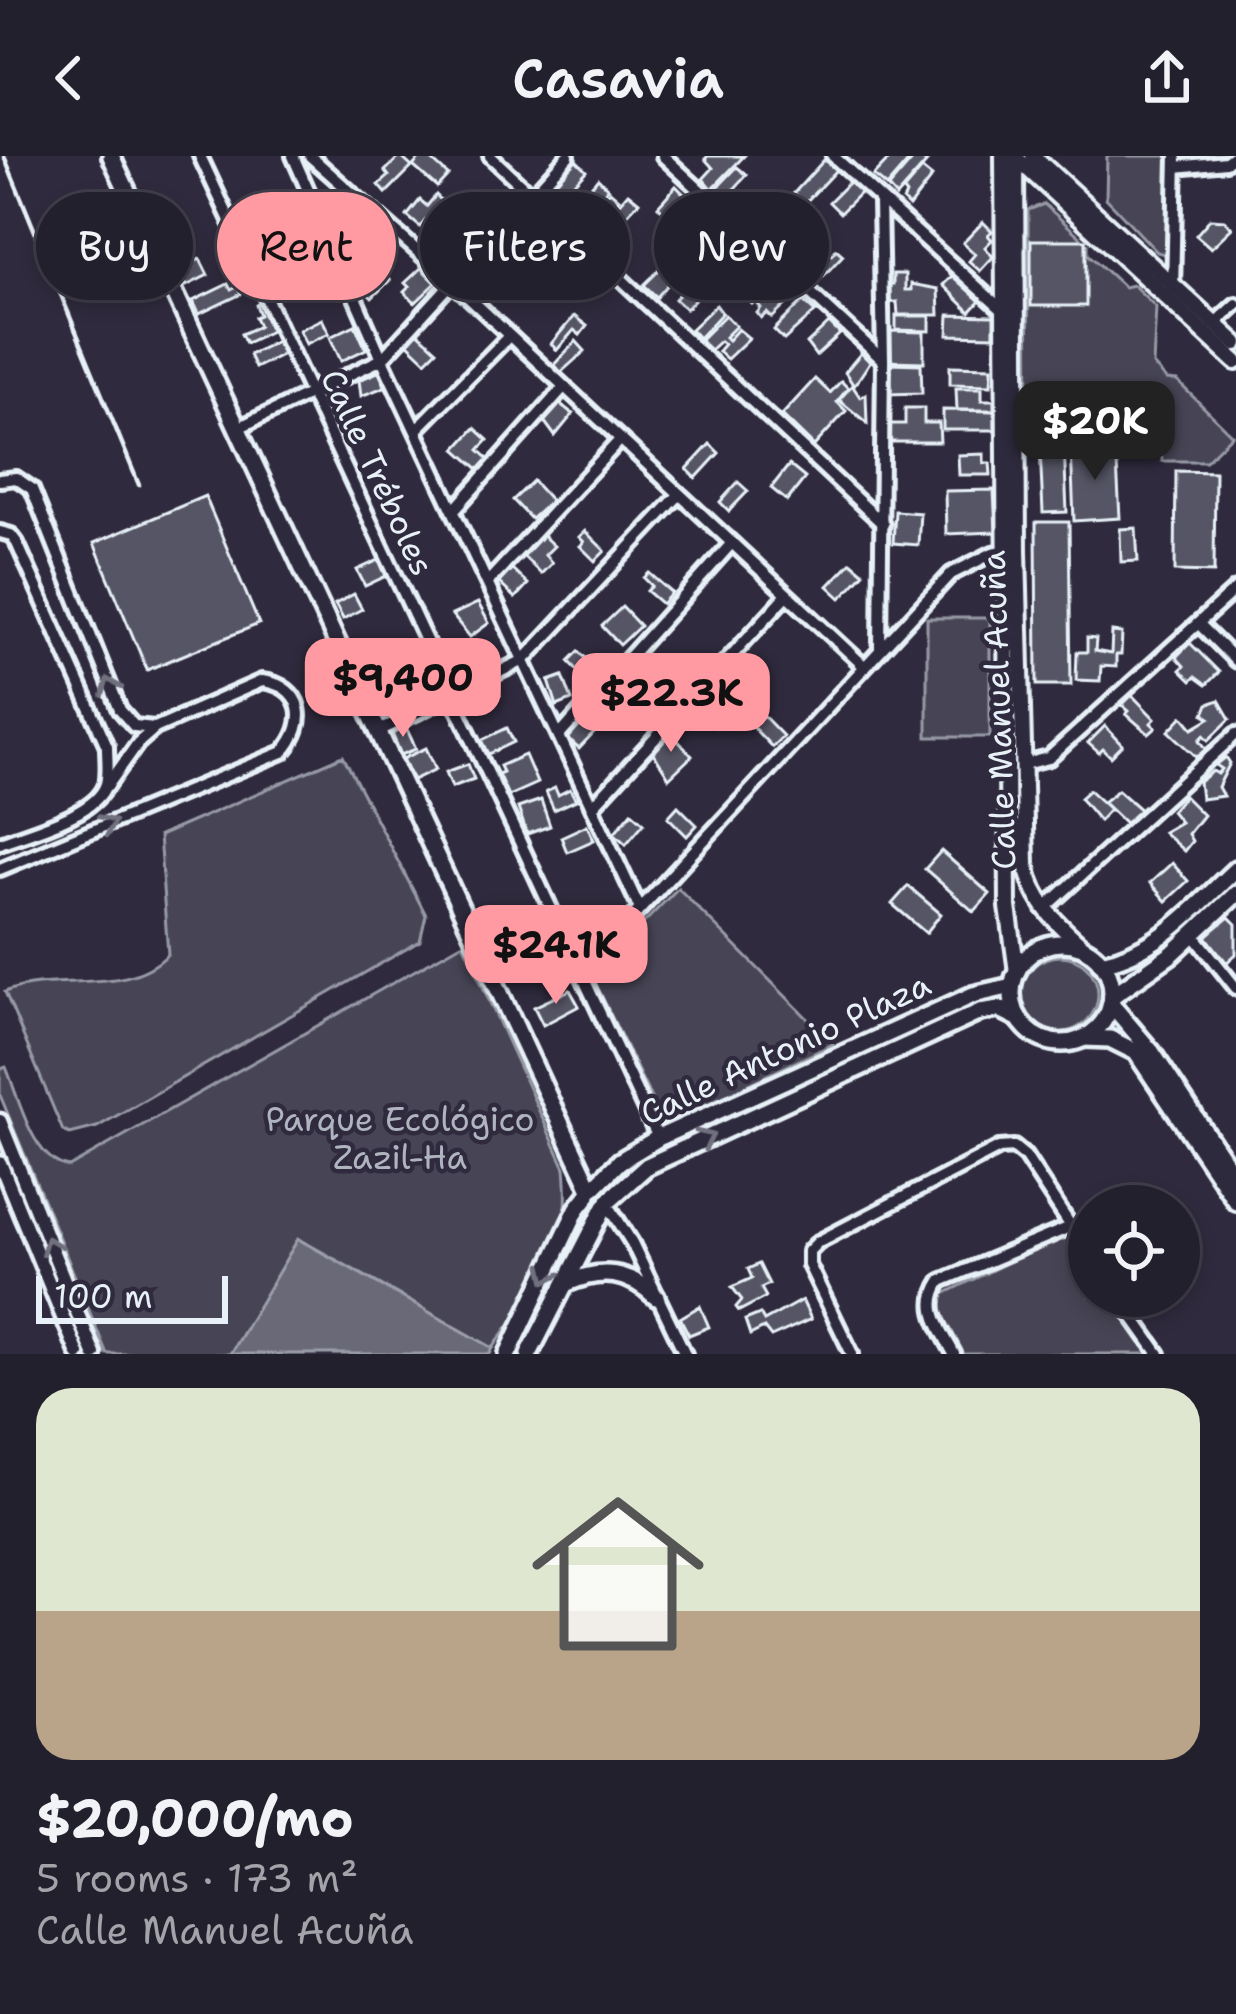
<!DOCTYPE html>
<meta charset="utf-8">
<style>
body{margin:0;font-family:"Shantell Sans",sans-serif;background:#2b2836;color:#f1f3f6;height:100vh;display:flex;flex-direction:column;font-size:45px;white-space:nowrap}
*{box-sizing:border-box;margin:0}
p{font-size:39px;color:#a3a3aa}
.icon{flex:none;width:66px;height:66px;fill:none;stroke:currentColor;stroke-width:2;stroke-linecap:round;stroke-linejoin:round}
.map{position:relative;height:1198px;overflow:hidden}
.details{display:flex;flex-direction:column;background:#23202e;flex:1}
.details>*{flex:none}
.hud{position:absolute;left:36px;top:36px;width:1164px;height:108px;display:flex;gap:24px}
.tools{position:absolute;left:1068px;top:1029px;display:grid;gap:24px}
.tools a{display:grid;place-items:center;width:132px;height:132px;border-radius:50%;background:#23202e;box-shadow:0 6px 18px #0003,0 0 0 3px #403e4a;font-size:60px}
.scale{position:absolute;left:36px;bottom:30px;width:192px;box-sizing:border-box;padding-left:12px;border:6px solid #e8f1f8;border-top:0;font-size:33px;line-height:42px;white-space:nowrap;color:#e8f1f8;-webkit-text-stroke:9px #2f2a3d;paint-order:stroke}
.price{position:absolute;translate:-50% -102px;padding:0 27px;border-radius:24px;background:#ff9aa2;color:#111;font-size:39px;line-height:78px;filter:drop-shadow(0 3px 6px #0008)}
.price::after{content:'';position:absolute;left:50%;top:72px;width:36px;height:27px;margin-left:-18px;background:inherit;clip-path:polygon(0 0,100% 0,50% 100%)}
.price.current{background:#222;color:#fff}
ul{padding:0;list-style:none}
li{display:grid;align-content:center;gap:24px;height:636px;padding:0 36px}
li span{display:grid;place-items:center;height:372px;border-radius:36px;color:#555}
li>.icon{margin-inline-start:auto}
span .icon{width:216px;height:216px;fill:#fffc;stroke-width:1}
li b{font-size:51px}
.chip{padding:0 42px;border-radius:54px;background:#23202e;box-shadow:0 6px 18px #0003,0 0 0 3px #403e4a;font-size:42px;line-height:108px}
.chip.current{background:#ff9aa2;color:#111}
header{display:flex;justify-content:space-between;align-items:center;height:156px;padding:0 36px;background:#23202e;font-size:54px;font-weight:600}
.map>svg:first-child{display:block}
.green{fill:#464455;stroke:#979aa6;stroke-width:3}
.water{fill:#696978;stroke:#9c9fab;stroke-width:3}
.building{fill:#575565;stroke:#e8f1f8;stroke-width:3}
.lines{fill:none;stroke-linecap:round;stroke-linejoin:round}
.minor-casing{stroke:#e8f1f8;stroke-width:20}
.tertiary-casing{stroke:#e8f1f8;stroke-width:21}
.secondary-casing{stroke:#e8f1f8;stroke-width:22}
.primary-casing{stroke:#e8f1f8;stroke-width:24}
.minor{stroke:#2f2a3d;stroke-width:10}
.tertiary{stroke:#2f2a3d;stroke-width:12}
.secondary{stroke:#2f2a3d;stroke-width:14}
.primary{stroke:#2f2a3d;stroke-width:15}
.rail{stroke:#e8f1f8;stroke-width:4.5}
.oneway{stroke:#70707e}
.labels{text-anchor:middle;stroke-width:9;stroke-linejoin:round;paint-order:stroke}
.street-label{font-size:33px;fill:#e8f1f8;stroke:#2f2a3d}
.park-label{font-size:33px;fill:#afb4bf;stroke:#2f2a3d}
</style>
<header><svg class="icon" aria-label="back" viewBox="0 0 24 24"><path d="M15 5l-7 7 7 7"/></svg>Casavia<svg class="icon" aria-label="share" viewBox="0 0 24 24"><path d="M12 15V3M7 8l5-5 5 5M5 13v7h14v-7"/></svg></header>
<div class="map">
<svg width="1236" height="1198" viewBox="0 0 1236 1198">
<rect width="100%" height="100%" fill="#2f2a3d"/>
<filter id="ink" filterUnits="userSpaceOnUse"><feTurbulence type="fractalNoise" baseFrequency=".00833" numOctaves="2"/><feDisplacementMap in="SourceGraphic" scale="24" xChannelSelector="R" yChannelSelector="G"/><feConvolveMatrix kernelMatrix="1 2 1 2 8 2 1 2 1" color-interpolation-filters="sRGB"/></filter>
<g filter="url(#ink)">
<!-- green -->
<g class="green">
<polygon points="1107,0 1170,0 1168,99 1157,96 1106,42"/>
<polygon points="1044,48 1088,88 1088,98 1124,131 1133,129 1156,151 1153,209 1167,224 1177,225 1232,279 1206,305 1162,305 1161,286 1029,285 1028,54"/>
<rect x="927" y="462" width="63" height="119"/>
<path d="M343,600L426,759L420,785L97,971L70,978L63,975L5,836C56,815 127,841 168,798L159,680Z"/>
<polygon points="678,732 833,888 664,969 592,820"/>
<path d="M463,787L565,1012C566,1024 567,1038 566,1050C561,1093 519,1157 493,1192L299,1083L230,1198H107L0,939V913L6,911C19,942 32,1005 69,1011Z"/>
<circle cx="1060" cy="838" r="38"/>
<polygon points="1069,1076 1089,1106 1089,1140 1112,1140 1151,1198 964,1198 940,1153 942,1139"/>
</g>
<!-- water -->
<polygon class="water" points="298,1083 493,1192 490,1198 230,1198"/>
<!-- building -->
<g class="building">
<polygon points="400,0 412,11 386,37 379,29 389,20 385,15"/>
<polygon points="422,0 427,0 448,19 437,31 413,10"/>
<polygon points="708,0 744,0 712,33 703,23 713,12 705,3"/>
<polygon points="892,0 913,0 886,31 873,20"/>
<polygon points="915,1 927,6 896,41 888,32"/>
<polygon points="575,3 586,14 555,47 543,36"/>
<polygon points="825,3 836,14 804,48 794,37"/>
<polygon points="737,11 747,19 724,44 714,35"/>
<polygon points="922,13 932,21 909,51 903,45 906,39 903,35"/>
<polygon points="598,22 608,32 585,60 580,55 572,63 567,58"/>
<polygon points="853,22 864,33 840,57 829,46"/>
<polygon points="676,30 686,40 668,60 658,50"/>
<polygon points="610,35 619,43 588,79 577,69"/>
<polygon points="628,37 639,46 599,88 591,80"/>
<polygon points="436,39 442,45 420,71 407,60 420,44 427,50"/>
<polygon points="793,39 803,49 776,78 767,68"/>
<polygon points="1210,63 1224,64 1232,72 1211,92 1196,79"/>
<polygon points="310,64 319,85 295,95 286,74"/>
<polygon points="811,66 821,75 802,96 791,87"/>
<polygon points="983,66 992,75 988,79 992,84 985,91 993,101 980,115 969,105 975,98 963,87"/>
<polygon points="517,71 527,83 510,100 499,89"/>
<polygon points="825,74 829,88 810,108 802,99"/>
<rect x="1031" y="84" width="55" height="66"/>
<polygon points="288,87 295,105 270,116 265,104 281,98 278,91"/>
<polygon points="682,92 691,102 657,141 644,129"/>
<polygon points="836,93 843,99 814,130 803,118 824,101 827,94 832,99"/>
<polygon points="200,103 208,119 186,130 178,114"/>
<polygon points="692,105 701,115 712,105 723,115 686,153 675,143 692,125 684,114"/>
<polygon points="377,112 390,124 372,142 360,130"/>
<polygon points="421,112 436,127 415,147 404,136 409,131 405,127"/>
<polygon points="767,113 776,123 752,148 744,139"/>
<polygon points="955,117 981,144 970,156 943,129"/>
<polygon points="893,118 905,118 905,134 911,134 911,128 938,133 939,159 898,159 897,146 886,147 886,128 893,128"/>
<polygon points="778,124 795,140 772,162 767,157 761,162 757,157 761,152 757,147"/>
<polygon points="228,128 231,134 237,131 241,138 199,158 193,145"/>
<polygon points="803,145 815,156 784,184 774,174"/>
<polygon points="259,147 271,175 246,187 241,178 259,170 255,161 260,159 256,149"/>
<polygon points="716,149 722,157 699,182 691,173"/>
<polygon points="725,159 736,170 725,181 728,184 738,173 749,182 727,203 718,195 724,188 720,185 710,194 700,184"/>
<polygon points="949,159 994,160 994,180 948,179"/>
<polygon points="574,160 587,170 580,179 574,174 557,194 551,188"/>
<polygon points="896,160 930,160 930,175 896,174"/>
<polygon points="322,163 329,177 306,188 299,174"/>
<polygon points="829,167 840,178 816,200 807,188"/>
<polygon points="355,169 366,193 341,205 330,181"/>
<polygon points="416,175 437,194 426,205 406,186"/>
<polygon points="888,175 924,176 924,206 888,205"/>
<polygon points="277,185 283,198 255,212 249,199"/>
<polygon points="576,185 585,195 558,219 551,212"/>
<polygon points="861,197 870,206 854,230 845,216"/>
<polygon points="888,207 921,208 922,237 887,238"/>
<polygon points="950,210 992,211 991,229 950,228"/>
<polygon points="380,215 387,230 361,240 359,224"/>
<polygon points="815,223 830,237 841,225 848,232 837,246 846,255 814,290 782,259"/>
<polygon points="852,229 860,241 866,238 867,267 839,244"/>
<polygon points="956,232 982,232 982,244 994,244 994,254 957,254"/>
<polygon points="559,247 573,258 555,280 544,265"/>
<polygon points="905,252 924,252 924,267 939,267 940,286 887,286 886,268 905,268"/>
<polygon points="943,254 995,255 995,274 943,274"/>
<polygon points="475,272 488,284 479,294 489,303 480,314 456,293"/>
<polygon points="710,288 719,297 696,322 687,313"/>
<polygon points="1064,289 1067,356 1043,357 1040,291"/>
<polygon points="1116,289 1120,362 1074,365 1071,291"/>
<polygon points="984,298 984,307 990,307 991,319 959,319 958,299"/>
<polygon points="789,309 805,322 787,345 771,332"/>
<polygon points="1176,315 1215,316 1214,416 1175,415"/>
<polygon points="533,325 551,345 531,363 513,344"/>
<polygon points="738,326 748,335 729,355 720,346"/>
<polygon points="994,334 996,376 946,378 945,335"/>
<polygon points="205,340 259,468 147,514 94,387"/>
<polygon points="895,355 920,357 918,389 893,387"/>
<polygon points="1036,366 1069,366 1071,529 1037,529"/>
<polygon points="1136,372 1138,405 1121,406 1120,373"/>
<polygon points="585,375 605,395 595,405 580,390 584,386 579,381"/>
<polygon points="541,378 554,390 545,399 552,407 541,418 521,398"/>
<polygon points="379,404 386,420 365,430 357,414"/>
<polygon points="851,406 864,417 841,442 828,430"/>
<polygon points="510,411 528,428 515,442 497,425"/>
<polygon points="649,417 672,437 662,448 647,435 652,430 644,422"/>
<polygon points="354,438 362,453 343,463 335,448"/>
<polygon points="478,447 489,467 470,481 452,459"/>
<polygon points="622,451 640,470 620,489 602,470"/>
<polygon points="1112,476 1122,477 1121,499 1116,499 1116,511 1101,510 1100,525 1076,524 1077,496 1087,496 1087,482 1096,483 1095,495 1111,498"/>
<polygon points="1190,487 1219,516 1206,529 1195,521 1191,525 1180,514 1184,510 1176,501"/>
<polygon points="579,495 597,514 587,524 569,505"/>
<polygon points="634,507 651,522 632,543 615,528"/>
<polygon points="563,520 572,544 557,550 549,525"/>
<polygon points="496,528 500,539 464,550 461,539"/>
<polygon points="713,535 733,554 716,571 697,552"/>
<polygon points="1132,539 1155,563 1151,567 1156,572 1149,578 1126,558 1129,555 1122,549"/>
<polygon points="1219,544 1230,563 1209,584 1204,579 1200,584 1207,594 1197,601 1169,575 1183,560 1193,572 1210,562 1204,558 1208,548"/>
<polygon points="754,550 783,580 772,591 743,561"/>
<polygon points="581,560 596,575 579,593 563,579"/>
<polygon points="405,569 416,593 401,599 391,575"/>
<polygon points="1105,570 1123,589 1111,601 1103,593 1099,597 1088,587"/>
<polygon points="507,572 514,586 489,598 482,584"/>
<polygon points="671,577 692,600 669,622 652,595"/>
<polygon points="426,592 436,613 413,624 403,603"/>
<polygon points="525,599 537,627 508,640 498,618 503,616 500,610"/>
<polygon points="1226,601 1230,607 1218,631 1223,640 1201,643 1199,626 1213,615 1218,618 1222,613 1216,609"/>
<polygon points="468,608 474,623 452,631 446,616"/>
<polygon points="555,632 558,639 570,633 576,644 554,654 546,636"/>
<polygon points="1089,634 1110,653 1099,665 1080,642"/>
<polygon points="1118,634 1142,655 1125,667 1103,646"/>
<polygon points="1184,640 1203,659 1188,678 1192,685 1184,695 1163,676 1180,666 1171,655"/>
<polygon points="541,644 550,670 527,678 518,652"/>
<polygon points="678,650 697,669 687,680 668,661"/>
<polygon points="632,656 644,667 626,688 614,677"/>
<polygon points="587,669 594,684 567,696 561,681"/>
<polygon points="941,695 990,738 974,756 925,713"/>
<polygon points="1172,707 1188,725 1166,745 1150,727"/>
<polygon points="908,730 941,758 926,777 892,748"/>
<polygon points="1229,761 1236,768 1236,798 1225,808 1206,780"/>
<polygon points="570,834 579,850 543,869 534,851"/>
<polygon points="759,1108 769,1128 761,1132 766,1141 739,1155 736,1151 742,1144 732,1131 752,1122 748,1113"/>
<polygon points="802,1144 811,1163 771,1181 764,1172 750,1179 745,1164 760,1158 764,1165"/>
<polygon points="700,1150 709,1171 689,1179 680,1162"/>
</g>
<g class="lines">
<!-- minor casing -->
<g class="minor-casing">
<g id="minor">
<polyline points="200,0 658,982"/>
<polyline points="293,0 382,203 639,751"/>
<polyline points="310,0 451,125 864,510"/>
<polyline points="490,0 883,368"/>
<polyline points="663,0 883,204"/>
<polyline points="833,0 1008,159"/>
<polyline points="1176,11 1226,6 1234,0"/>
<polyline points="880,45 883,204 880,491"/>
<polyline points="1173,134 1176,0"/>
<polyline points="1215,167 1236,148"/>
<polyline points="238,272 382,203 568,0"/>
<polyline points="416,274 509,180"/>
<path d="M0,324L16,322L32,333L120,554L134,570L155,572L262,525C304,530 309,567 283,596L0,713"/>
<polyline points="454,354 563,232"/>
<path d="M0,376L11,379L17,387L107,590C107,603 109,616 106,628C97,659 28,676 0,687"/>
<polyline points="488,426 619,285"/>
<polyline points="1199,468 1236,505"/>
<polyline points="379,575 524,504 678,340"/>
<polyline points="559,580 731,388"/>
<polyline points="1025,608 1049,602 1236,433"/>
<polyline points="108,629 138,587 155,572"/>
<polyline points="593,650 787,439"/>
<polyline points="1044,753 1236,578"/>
<polyline points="1193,778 1236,832"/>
<polyline points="580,818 951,418 993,397 1009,394"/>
<polyline points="607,1047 632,1087 685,1198"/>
<polyline points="1118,1140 1159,1198"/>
<polyline points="852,1198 809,1109 809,1095 818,1086 999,992 1014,991 1025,1000 1089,1098"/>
<path d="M954,1198C941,1173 923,1152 941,1125L1070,1071"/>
</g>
</g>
<!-- tertiary casing -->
<g class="tertiary-casing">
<g id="tertiary">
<polyline points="0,965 94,1198"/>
<polyline points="0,1007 78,1198"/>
</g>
</g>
<!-- secondary casing -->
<g class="secondary-casing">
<g id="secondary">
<polyline points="1003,0 1008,751 1017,816"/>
<polyline points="1014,0 1236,206"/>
<path d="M1016,0L1018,394L1026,708C1033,747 1060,771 1089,796"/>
<polyline points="1033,0 1236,187"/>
</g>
</g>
<!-- primary casing -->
<g class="primary-casing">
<g id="primary">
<polyline points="111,0 591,1033"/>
<circle cx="1062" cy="837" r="50"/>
<path d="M1101,807C1159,795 1194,752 1236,713"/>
<polyline points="1112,840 1172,798 1236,738"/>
<polyline points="1111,848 1151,895 1236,1023"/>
<polyline points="1084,882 1110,883 1136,896 1236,1045"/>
<polyline points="594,1031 620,1005 658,982 973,839 1012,830"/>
<polyline points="609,1044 647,1010 980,856 1000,853 1018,862"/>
<path d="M567,1127C602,1112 628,1115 656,1141"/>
<polyline points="508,1198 577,1053 588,1039"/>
<polyline points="529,1198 605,1050"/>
</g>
</g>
<!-- minor -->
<use href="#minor" class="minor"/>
<!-- tertiary -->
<use href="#tertiary" class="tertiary"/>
<!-- secondary -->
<use href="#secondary" class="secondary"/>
<!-- primary -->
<use href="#primary" class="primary"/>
<!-- rail -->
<polyline class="rail" points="4,0 139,329"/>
</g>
<!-- one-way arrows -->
<defs><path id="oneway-chevron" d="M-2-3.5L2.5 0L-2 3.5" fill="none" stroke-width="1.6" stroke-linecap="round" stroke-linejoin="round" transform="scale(3)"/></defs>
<g class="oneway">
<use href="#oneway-chevron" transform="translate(110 530) rotate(-112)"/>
<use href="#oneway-chevron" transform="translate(108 668) rotate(-23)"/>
<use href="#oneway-chevron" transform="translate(706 982) rotate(-25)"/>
<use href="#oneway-chevron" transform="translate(50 1089) rotate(-112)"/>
<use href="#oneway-chevron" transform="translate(548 1119) rotate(115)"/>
</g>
</g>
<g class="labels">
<!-- street labels -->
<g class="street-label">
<text transform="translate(378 316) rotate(65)" y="12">Calle Tréboles</text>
<text transform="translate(998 554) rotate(-92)" y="12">Calle Manuel Acuña</text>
<text transform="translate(785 892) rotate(-25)" y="12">Calle Antonio Plaza</text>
</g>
<!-- park labels -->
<g class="park-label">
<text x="400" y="975">Parque Ecológico<tspan x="400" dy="38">Zazil-Ha</tspan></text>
</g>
</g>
</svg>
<div class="tools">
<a><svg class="icon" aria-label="locate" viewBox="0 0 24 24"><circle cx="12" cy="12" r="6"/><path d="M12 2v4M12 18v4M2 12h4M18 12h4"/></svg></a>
</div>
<div class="scale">100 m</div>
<b class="price current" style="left:1095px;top:327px">$20K</b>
<b class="price" style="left:403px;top:584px">$9,400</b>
<b class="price" style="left:671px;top:599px">$22.3K</b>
<b class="price" style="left:556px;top:851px">$24.1K</b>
<div class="hud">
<a class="chip">Buy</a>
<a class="chip current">Rent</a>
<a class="chip">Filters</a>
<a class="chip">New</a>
</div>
</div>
<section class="details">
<ul>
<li><span style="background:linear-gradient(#dfe7d0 60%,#b9a48a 0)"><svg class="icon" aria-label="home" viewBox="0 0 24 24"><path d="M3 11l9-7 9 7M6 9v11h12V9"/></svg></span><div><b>$20,000/mo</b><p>5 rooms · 173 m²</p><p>Calle Manuel Acuña</p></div></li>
</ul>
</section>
